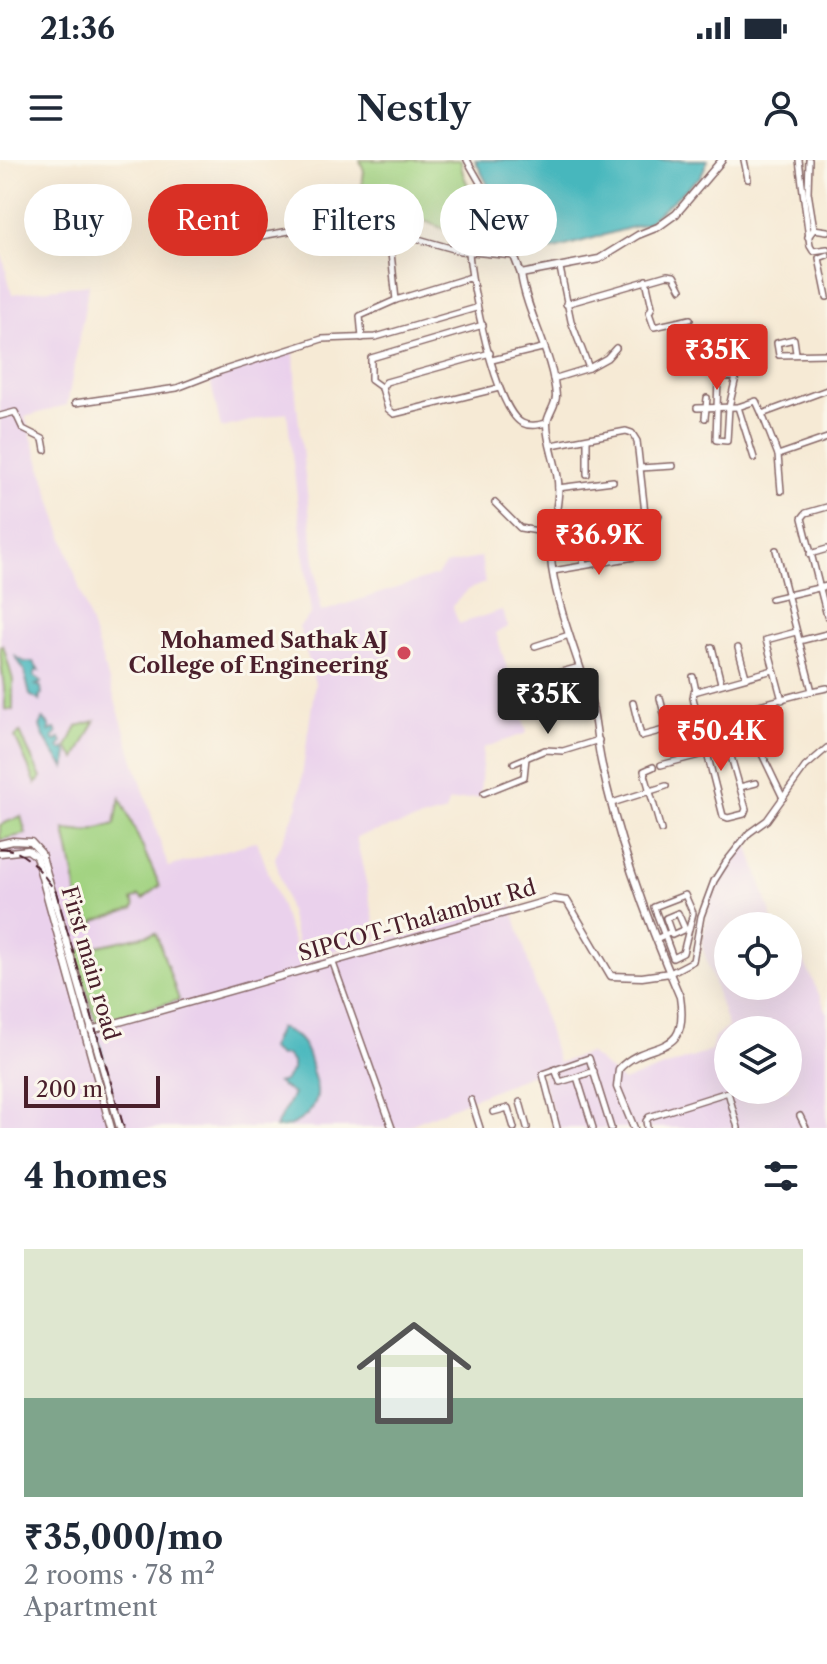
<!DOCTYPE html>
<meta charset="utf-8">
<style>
body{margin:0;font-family:"Libre Caslon Text",serif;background:#f2f2f3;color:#1f2937;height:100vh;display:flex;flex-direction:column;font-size:30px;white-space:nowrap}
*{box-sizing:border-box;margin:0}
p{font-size:26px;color:#747a83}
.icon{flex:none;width:44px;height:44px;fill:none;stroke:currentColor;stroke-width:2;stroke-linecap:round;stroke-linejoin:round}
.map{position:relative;height:968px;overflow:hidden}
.drawer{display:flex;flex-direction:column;background:#fff;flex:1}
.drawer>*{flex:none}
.hud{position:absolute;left:24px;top:24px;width:780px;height:72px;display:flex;gap:16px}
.fabs{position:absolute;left:714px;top:752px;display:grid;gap:16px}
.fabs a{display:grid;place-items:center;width:88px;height:88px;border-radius:50%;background:#fff;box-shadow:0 8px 32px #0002;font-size:40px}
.scale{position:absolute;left:24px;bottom:20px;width:136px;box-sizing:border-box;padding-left:8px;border:4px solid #4a1f2b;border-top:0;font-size:22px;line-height:28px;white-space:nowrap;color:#4a1f2b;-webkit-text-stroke:6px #fbf7ec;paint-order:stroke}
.price{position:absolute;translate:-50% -68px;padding:0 18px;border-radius:8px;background:#d93025;color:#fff;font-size:26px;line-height:52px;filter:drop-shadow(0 2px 4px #0008)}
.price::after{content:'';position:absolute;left:50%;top:48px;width:24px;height:18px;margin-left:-12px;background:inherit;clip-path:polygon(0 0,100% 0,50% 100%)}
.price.selected{background:#222;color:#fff}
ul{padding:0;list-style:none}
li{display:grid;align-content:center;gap:16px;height:424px;padding:0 24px}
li+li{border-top:2px solid #e0e1e3}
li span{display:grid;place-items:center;height:248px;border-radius:0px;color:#555}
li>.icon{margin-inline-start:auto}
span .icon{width:144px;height:144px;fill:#fffc;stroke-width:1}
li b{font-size:34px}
h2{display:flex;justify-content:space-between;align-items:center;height:96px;padding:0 24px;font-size:34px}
.chip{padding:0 28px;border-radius:36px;background:#fff;box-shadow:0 8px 32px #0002;font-size:28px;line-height:72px}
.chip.selected{background:#d93025;color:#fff}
.status{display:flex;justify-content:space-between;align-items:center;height:56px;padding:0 40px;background:#fff;direction:ltr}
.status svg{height:22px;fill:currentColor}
header{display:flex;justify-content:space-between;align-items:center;height:104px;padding:0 24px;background:#fff;font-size:36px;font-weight:600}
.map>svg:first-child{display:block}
.built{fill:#ead1ec;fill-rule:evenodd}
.green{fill:#a3d382;stroke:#767956;stroke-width:2}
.water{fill:#47b7bd;stroke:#486b74;stroke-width:2}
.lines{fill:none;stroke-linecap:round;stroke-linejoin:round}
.stream{stroke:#47b7bd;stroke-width:2}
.minor-casing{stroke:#866666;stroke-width:8}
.tertiary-casing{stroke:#866666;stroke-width:9}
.minor{stroke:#fff;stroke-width:5}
.tertiary{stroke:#fff;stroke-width:6}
.rail{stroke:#4a1f2b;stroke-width:2;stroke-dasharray:12 6;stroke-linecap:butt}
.poi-dot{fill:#d1495b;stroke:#fbf7ec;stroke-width:3}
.labels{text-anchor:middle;stroke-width:6;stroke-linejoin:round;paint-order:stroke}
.poi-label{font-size:22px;font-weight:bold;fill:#4a1f2b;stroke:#fbf7ec;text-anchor:end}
.street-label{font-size:22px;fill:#4a1f2b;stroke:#fbf7ec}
</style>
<div class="status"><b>21:36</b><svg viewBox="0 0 49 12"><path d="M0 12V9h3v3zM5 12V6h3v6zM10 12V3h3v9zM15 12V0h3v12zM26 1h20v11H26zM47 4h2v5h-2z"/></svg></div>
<header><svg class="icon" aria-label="menu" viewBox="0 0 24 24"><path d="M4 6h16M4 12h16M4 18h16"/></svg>Nestly<svg class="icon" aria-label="person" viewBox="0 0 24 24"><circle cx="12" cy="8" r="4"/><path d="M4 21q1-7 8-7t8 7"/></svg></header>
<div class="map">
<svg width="827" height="968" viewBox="0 0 827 968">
<rect width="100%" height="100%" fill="#fbf7ec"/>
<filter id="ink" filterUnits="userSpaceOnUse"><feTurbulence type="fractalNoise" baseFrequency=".0125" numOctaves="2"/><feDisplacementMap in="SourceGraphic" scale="16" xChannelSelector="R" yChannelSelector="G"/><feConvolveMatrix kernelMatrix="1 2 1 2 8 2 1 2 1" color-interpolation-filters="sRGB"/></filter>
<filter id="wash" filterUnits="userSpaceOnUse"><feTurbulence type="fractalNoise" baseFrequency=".006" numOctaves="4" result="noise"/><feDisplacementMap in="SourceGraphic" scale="32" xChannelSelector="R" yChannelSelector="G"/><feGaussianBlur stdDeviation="1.8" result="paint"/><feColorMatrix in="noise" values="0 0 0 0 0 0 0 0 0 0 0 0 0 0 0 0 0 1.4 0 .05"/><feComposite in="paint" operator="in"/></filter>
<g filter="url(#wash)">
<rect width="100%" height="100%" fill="#f6ead5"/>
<!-- built -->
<g class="built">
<path d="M0,87L12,134L89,124L67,245L25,257L168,707L257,681L301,803L511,743L558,903L589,893L623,921L711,891L714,878L728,867L702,786L710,735L746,678L775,766H728V826H788V776L795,781L827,852V968H558L542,919L546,908L403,968H0ZM728,870H788V930H728Z"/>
<polygon points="294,191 296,238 321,452 437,415 445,405 481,397 485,423 469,429 452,446 459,464 502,450 508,467 496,473 527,573 483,588 480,637 448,642 446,652 356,677 378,777 302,801 275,698 298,645 315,523 299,467 311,454 287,252 221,268 210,219"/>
</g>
<!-- green -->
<g class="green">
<path d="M360,0H461C461,25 481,39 490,59L481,67L486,76L451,72L408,54L372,49L361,34L364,11Z"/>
<path d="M3,485L13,520V550L5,549C6,527 0,507 0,486Z"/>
<polygon points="95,561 76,599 67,587 77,566"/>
<polygon points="20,572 41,618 36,624 15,577"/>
<polygon points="120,637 160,726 143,739 139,736 132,740 135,746 133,749 95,761 93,767 79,771 75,720 65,670 88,672 115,664"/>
<polygon points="21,656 26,674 0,680 0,665"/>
<polygon points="156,773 179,840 96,863 75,791"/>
</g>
<!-- water -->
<g class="water">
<polygon points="475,0 708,0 701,16 647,63 548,91 511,70"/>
<polygon points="16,497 25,502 33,502 39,511 36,510 34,516 40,520 41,523 36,525 41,527 42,535 39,536 40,541 30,535 24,510"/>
<path d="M43,559L49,565V571L55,569L57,574L53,577L54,580L57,581L60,578L62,583L59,588L62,590L65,588L68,594L65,608C56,596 44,581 40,566Z"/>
<path d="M279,868C302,875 308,889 312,910C314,919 318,926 317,935C314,955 293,968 275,968L293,934L277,923L284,921L292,910V902L286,895L279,896L270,889Z"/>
</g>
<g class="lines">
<!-- stream -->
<polyline class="stream" points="97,875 111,927"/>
</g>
</g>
<g filter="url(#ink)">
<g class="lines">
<!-- minor casing -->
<g class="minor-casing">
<g id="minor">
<polyline points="744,0 748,19"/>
<polyline points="799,0 810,86 813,91 827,89"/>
<polyline points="814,69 827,71"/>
<polyline points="233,74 250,78 295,70 328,68 371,74 404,75 461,91 514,96 507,70 467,0"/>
<polyline points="808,77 814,69 808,32 809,0"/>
<path d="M469,92C471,124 495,249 522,263C530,267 538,265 547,263"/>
<polyline points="827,95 819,98 827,137"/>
<polyline points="646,120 652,147 649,153 654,167 690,159"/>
<polyline points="396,140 471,117"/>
<polyline points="566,144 667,115 674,116 681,129"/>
<polyline points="362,178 360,156 396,140 389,74"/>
<polyline points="490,193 386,222 382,228 388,249 394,254 499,228"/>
<polyline points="796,193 794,179 777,183 779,195 827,194"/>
<polyline points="492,200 542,188"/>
<polyline points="589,208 607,198 616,188"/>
<polygon points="718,217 736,217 729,247 727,281 716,280"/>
<polyline points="553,219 589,208 571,161 560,108"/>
<polyline points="382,228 371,220 371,198 483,165"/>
<polyline points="75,243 177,228 221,211 322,179 376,177 476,148"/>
<polyline points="697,248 738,247"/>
<polyline points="0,256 15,252 23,269 43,279 45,290"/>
<polyline points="705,258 707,238"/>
<polyline points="587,279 587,314"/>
<polyline points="552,285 626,271 632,273 637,281 645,353 659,356"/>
<polyline points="778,295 827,278"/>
<polyline points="754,298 738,247 756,241 762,254"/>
<polyline points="640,308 673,306"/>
<polyline points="558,328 613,321"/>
<polyline points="781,331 778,295 762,254 827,230"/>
<polyline points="495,343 520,368 550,373"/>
<polyline points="827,347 806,353 802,358 827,456"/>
<polyline points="603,365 609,401"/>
<polyline points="629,366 634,397"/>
<polyline points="578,371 584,405"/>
<polyline points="810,394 827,389"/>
<polyline points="553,411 640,396"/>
<polyline points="771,439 827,426"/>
<polyline points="799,481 827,474"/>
<polyline points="535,486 569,475"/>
<polyline points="712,487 721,523"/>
<polyline points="738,488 746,517"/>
<polyline points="576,508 546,516 558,554 586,546 576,508 580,508"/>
<polyline points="693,517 696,531"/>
<polyline points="812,531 827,528"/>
<polyline points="660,538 668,569"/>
<polyline points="782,540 766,480 796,472"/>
<polyline points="633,543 641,576 812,531 776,390"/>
<polyline points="726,579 746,649 744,654 728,658 723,656 693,538 694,532 773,510"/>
<polyline points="705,585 750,573"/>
<polyline points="760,590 783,638"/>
<polyline points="514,603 545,590 563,591 599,580"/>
<polyline points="661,605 707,593"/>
<polyline points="653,607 644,611 661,670"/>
<polyline points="740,627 756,623"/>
<polyline points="484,633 524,617 526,598"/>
<polyline points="612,643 666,626"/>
<polygon points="685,735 693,753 683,793 673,798 654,747"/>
<polyline points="656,779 671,772 666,758 678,753 685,769 672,775 671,772"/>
<polyline points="333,803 392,968"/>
<polyline points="670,813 693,801 701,756 714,721 726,702 749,673 767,660 805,607 827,588"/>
<polyline points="555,909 560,922 577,917 593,968"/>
<polyline points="577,917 594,911"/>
<polyline points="471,940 480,968"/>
<polyline points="520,942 527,967"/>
<polyline points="493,952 508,948 514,968"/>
<polyline points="800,956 806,968"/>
<polyline points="557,968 543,914 589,898 611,968"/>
<polyline points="647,968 646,961 649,957 728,932 738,968"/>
</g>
</g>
<!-- tertiary casing -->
<g class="tertiary-casing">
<g id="tertiary">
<polyline points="514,96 521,114"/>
<polyline points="0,684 13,681 31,682 41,693 120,968"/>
<polyline points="0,693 28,690 36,696 111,968"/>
<polyline points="91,870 554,739 567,741 611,816 642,817 670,813"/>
<path d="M634,968L617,927L619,909C648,877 690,902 680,837C647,761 618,682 601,601C597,582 596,561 591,542C578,497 559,454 552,408C548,379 556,362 558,336C561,311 547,287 547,264C547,255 556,246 556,236C553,194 527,155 521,114L599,99L638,75L658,67L676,54L722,0"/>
</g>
</g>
<!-- minor -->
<use href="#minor" class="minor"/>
<!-- tertiary -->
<use href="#tertiary" class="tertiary"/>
<!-- rail -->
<path class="rail" d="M0,688C28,690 41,712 56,732L124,968"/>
</g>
</g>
<!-- markers -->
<circle class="poi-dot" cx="404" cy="493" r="8"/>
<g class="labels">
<!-- poi labels -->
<g class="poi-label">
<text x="388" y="488">Mohamed Sathak AJ<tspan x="388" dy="25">College of Engineering</tspan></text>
</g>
<!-- street labels -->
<g class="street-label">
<text transform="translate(417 760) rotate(-16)" y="8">SIPCOT-Thalambur Rd</text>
<text transform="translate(91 803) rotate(74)" y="8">First main road</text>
</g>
</g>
</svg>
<div class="fabs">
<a><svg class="icon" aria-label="locate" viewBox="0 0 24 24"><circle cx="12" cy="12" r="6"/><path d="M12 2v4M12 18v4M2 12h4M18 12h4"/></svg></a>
<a><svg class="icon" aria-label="layers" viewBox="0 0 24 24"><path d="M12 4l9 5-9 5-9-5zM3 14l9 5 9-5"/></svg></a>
</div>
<div class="scale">200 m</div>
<b class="price" style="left:717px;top:232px">₹35K</b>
<b class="price" style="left:599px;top:417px">₹36.9K</b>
<b class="price selected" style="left:548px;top:576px">₹35K</b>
<b class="price" style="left:721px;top:613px">₹50.4K</b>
<div class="hud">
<a class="chip">Buy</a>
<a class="chip selected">Rent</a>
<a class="chip">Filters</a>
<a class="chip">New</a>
</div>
</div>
<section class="drawer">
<h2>4 homes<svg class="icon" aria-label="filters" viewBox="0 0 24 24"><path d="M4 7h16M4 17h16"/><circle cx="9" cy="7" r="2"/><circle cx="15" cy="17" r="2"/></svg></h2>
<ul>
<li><span style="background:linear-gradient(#dfe7d0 60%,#7fa58c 0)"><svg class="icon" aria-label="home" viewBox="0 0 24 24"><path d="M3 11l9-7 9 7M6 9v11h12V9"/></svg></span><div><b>₹35,000/mo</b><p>2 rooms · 78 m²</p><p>Apartment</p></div></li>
</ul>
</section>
